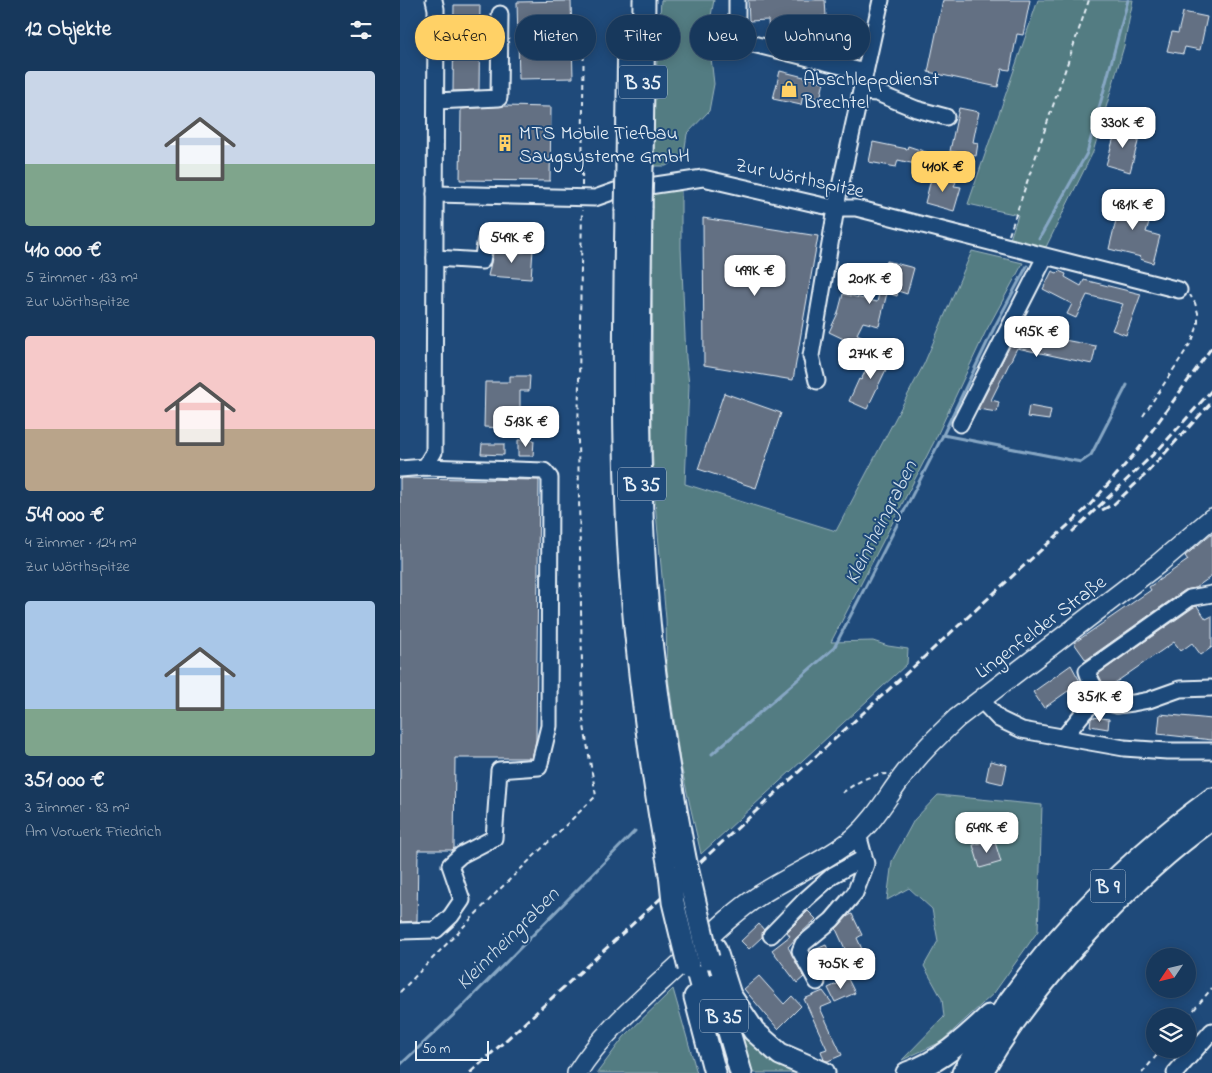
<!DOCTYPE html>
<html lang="de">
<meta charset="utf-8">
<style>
body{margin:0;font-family:"Indie Flower",sans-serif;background:#203f62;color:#f1f3f6;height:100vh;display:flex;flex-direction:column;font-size:19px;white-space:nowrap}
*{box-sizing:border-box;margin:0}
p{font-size:16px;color:#9eacbb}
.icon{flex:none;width:28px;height:28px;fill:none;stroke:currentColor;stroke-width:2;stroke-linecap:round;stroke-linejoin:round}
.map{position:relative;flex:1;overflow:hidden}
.side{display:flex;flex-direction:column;background:#17385c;width:400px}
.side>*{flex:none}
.hud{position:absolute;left:15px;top:15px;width:475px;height:45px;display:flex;gap:10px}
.needle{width:32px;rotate:235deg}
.fabs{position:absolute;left:746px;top:948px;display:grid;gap:10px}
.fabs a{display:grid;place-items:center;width:50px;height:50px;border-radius:50%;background:#17385c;box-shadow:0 2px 12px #0003,0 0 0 1px #365272;font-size:25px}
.scale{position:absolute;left:15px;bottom:12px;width:74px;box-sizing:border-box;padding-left:5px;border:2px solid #e8f1f8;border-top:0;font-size:14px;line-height:18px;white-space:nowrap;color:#e8f1f8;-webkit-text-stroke:4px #1f4a7a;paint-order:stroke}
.price{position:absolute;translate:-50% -42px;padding:0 11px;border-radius:10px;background:#fff;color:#222;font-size:16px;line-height:32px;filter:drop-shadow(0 1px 2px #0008)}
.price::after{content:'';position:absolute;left:50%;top:30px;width:15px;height:11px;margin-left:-8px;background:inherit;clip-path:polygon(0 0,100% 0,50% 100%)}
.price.active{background:#ffd166;color:#111}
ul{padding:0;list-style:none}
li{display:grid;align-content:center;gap:10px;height:265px;padding:0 25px}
li span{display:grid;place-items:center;height:155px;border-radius:5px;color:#555}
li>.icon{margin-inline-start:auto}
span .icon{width:90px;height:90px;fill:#fffc;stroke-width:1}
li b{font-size:21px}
h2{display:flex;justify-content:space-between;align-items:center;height:60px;padding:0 25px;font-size:21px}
.chip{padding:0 18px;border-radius:22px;background:#17385c;box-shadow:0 2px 12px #0003,0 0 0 1px #365272;font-size:18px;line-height:45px}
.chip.active{background:#ffd166;color:#111}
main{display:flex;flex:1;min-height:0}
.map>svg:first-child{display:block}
.green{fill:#527b82;stroke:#9db6bd}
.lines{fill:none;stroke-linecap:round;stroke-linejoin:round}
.stream{stroke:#87a7c4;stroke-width:3}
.building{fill:#646f83;stroke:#e8f1f8}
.minor-casing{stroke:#e8f1f8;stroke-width:19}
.major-casing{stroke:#e8f1f8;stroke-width:22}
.highway-casing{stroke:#e8f1f8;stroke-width:25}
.path{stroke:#e8f1f8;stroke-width:2;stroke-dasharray:5 4;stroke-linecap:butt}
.minor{stroke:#1f4a7a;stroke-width:15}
.major{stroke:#1f4a7a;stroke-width:19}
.highway{stroke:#1f4a7a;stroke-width:21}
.rail{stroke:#e8f1f8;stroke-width:3;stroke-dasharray:8 4;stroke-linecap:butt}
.highway-bridge-casing{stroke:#e8f1f8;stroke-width:25;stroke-linecap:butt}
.highway-bridge{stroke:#1f4a7a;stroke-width:21}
.labels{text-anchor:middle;stroke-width:4;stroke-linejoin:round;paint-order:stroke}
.shield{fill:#1f4a7a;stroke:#acbfd2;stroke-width:1}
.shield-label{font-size:19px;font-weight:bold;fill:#e8f1f8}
.poi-label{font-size:20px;fill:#e8f1f8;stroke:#1f4a7a;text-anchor:start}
.street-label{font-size:20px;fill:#e8f1f8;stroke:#1f4a7a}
.water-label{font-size:21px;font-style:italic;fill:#d0dfeb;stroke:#1f4a7a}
</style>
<main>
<section class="side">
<h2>12 Objekte<svg class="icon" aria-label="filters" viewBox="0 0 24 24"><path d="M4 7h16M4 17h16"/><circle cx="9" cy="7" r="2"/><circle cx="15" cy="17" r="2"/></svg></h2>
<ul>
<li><span style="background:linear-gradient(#c9d6e8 60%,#7fa58c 0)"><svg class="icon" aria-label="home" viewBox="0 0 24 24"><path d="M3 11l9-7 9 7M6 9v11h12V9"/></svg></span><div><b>410 000 €</b><p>5 Zimmer · 133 m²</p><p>Zur Wörthspitze</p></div></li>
<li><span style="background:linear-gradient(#f6c9c9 60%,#b9a48a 0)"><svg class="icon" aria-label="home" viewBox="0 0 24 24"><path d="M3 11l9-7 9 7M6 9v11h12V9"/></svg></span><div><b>549 000 €</b><p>4 Zimmer · 124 m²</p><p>Zur Wörthspitze</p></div></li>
<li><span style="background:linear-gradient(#a9c7e8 70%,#7fa58c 0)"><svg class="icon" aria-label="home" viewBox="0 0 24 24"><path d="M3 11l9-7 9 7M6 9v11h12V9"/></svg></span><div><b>351 000 €</b><p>3 Zimmer · 83 m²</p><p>Am Vorwerk Friedrich</p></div></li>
</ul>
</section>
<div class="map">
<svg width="812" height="1073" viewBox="0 0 812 1073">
<rect width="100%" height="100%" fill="#1f4a7a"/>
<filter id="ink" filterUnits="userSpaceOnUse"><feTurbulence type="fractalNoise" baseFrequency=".02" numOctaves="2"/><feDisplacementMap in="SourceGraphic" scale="10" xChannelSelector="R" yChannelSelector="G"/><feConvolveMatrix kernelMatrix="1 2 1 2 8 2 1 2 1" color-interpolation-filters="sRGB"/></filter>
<g filter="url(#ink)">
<!-- green -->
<g class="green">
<polygon points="261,0 314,0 308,31 314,84 309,111 287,134 284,154 266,166 250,166"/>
<polygon points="638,0 733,0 724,46 693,152 644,251 609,242 618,215 568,204"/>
<polygon points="281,187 281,248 286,358 289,385 285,484 436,531 524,364 572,251 623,263 585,333 534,442 431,642 473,641 488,646 508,649 507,664 301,854 280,761 267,670 266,619 255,502 252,443 253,190"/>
<polygon points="538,795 642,805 638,931 594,993 541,1042 502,1060 544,1017 542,999 524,966 538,941 532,909 509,888 487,900 492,861 514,820"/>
<polygon points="273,989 297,1073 197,1073 224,1037"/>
<polygon points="327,1000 410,1073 348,1073"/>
</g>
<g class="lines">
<!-- stream -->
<g class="stream">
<polyline points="639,239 687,153 728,0"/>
<polyline points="543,435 681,462 691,455 727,385"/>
<polyline points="312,754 434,648 543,435 595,326 627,266"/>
<polyline points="0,1065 60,1009 235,831"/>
</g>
</g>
<!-- building -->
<g class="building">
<polygon points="348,0 425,0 426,16 387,19 388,35 369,36 368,20 349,21"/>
<polygon points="543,0 630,0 623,35 617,34 610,70 602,69 598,87 528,72"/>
<polygon points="171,1 173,78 119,79 117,2"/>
<polygon points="54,5 80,5 79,90 53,91"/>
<polygon points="783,12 807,17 800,50 785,47 783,54 767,51 772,32 778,33"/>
<polygon points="380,71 424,82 420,99 403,95 401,105 373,99"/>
<polygon points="104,106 151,107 150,181 60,180 61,109"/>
<polygon points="559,108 579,112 573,142 578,143 576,156 550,151"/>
<polygon points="718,123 730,126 727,135 739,138 730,172 706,165"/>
<polygon points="473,142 507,149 508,146 541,157 537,174 523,171 524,166 498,160 496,167 469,162"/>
<polygon points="532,175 556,182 554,186 561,187 554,211 525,203"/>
<polygon points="717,195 744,203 740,219 749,222 746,232 760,236 753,263 740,259 741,257 709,249 717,216 712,215"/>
<polygon points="303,218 418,236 393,380 304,365"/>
<polygon points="94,249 122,252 133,249 131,279 88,276"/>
<polygon points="487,261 514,268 507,294 498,291 497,296 487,293 479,326 463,322 457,334 474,342 470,349 453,341 452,343 429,332 438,313 443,294 477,302"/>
<polygon points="652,271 657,273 659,271 666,274 665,277 681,286 684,280 741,294 726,335 712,330 723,304 687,295 676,318 667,314 672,304 643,289"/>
<polygon points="620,326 624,328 622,332 696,346 692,364 617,348 591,400 599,402 597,412 578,409"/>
<polygon points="476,349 492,357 467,409 449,401 459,379 461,380"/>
<polygon points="110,376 130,376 129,391 120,391 120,410 105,409 105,428 84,427 85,382 110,382"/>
<polygon points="324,393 381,413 356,488 298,469"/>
<polygon points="629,406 651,410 649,420 627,417"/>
<polygon points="118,440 134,440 133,456 118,456"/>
<polygon points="82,444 104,444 104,455 81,454"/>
<polygon points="0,478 139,480 136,740 132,758 55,758 54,848 52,850 18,850 17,921 0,922"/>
<polygon points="812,533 812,576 795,588 785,590 686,660 674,643 751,590 749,587 788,560 785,556"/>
<polygon points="797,606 806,619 812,616 812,647 801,655 792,643 781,651 774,642 706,689 698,674 794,607"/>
<polygon points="671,665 683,687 671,695 668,691 644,708 633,692"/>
<polygon points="760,714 812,719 812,740 758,734"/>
<polygon points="693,717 709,719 708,729 690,726 691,719"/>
<polygon points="590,761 607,765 603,784 586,780"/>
<polygon points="594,839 601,862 580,868 573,845"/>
<polygon points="408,911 416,919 397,937 388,947 404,977 397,983 372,950 390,936 387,932"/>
<polygon points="452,914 462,935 457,938 470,967 456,973 436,929 448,916"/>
<polygon points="359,924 364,930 362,937 349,949 341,941"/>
<polygon points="426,945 435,964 421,970 412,951"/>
<polygon points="359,976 384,1004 392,996 401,1006 378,1029 344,989"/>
<polygon points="448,979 455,993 435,1002 428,988"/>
<polygon points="423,991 432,1003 420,1008 442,1055 428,1061 424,1060 421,1051 427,1049 404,999"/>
</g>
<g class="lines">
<!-- minor casing -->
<g class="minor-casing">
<g id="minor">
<polyline points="337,0 337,40 465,72"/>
<polyline points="461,92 477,93 516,109 546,117"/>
<polyline points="36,101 99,98 100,14"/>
<polyline points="35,194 195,198 215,191 303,178 420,205 436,208 456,208 779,290"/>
<polyline points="35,258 82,261 86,239 123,243"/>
<polyline points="417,381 411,356 439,191 481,0"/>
<polyline points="560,424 645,257"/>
<polyline points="25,467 34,452 36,9 34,0"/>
<polyline points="0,469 25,467 144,471 150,478 149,726 139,767 99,770 94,838 61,855 50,865 62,900 51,916 36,930 0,931"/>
<polyline points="581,700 599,719 622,730 724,748 767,751 812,751"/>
<polyline points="696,700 717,705 733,703 749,700 780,689 811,688"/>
<path d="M664,737L684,712L699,698C696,688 690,681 687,671L790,598L812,594"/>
<polyline points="371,935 406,899 433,875 464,858"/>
<polyline points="417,982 400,951 403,944 432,920 455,893 466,864 458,834"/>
<polyline points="775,1073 812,1031"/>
</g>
</g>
<!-- major casing -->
<g class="major-casing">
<path id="major" d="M177,1073C204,1030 244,998 280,964C306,940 331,914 360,895C391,875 426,861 454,838C475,820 487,797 503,776C519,754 538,736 557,718L758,564L812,518"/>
</g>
<!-- highway casing -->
<g class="highway-casing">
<g id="highway">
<polyline points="227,165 229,27"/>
<polyline points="242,165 244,0"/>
<path d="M241,208C239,334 237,460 246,586C253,679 268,771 286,863"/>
<path d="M226,212C224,335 222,459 231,582C239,680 252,777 270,874"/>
<polyline points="315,948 330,995 354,1031 380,1054 424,1073"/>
<polyline points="295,964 308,1012"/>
<polyline points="315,984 341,1073"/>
<polyline points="295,997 315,1073"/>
<path d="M507,1073C540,1062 564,1040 589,1016"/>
<path d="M563,1073C628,962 708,875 812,799"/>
<path d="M581,1073C614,1016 651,970 696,923C731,885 770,849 812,819"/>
</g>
</g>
<!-- path -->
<g class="path">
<polyline points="182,186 184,23"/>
<polyline points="609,235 689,0"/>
<polyline points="743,416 792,341 798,325 798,313 795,303 790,295"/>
<path d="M442,793C456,783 469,774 488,774"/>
<polyline points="0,992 101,888 196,796 183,720 178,440 182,210"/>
<polyline points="788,1017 812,988"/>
<polyline points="742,1073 762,1049"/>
</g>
<!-- minor -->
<use href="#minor" class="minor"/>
<!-- major -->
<use href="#major" class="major"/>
<!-- highway -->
<use href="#highway" class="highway"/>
<!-- rail -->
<g class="rail">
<polyline points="702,510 714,504 744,476 812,402"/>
<polyline points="672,532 760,448 812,390"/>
<polyline points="70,1073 688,507 738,450 812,347"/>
</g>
<!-- highway-bridge casing -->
<g class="highway-bridge-casing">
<g id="highway-bridge">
<polyline points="241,208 242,165"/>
<polyline points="226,212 227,165"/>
<polyline points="286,863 308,958"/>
<polyline points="270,874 273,902 289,968"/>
</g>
</g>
<!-- highway-bridge -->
<use href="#highway-bridge" class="highway-bridge"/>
</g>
</g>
<!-- icons -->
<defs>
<g id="shop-bare" transform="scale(1.35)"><path d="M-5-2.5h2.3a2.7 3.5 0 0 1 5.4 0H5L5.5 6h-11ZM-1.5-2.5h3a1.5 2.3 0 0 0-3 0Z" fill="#ffd166" stroke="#1f4a7a" stroke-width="2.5" paint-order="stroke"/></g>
<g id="building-bare" transform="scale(1.35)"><path d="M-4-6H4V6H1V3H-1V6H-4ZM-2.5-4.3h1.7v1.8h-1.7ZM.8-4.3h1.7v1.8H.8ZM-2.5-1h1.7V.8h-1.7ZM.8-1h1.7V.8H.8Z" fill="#ffd166" stroke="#1f4a7a" stroke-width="2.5" paint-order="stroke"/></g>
</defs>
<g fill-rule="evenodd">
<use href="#shop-bare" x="389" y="89"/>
<use href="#building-bare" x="105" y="143"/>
</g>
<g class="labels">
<!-- shield labels -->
<g class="shield">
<rect x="219" y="65.5" width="48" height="33" rx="4"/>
<rect x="218" y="467.5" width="48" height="33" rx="4"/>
<rect x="690.5" y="869.5" width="35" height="33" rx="4"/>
<rect x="300" y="999.5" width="48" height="33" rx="4"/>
</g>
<g class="shield-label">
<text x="243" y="89">B 35</text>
<text x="242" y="491">B 35</text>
<text x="708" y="893">B 9</text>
<text x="324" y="1023">B 35</text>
</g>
<!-- poi labels -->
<g class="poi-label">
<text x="403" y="85">Abschleppdienst<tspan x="403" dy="23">Brechtel</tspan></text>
<text x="119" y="139">MTS Mobile Tiefbau<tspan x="119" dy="23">Saugsysteme GmbH</tspan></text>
</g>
<!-- street labels -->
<g class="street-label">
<text transform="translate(400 177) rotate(12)" y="7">Zur Wörthspitze</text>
<text transform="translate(640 626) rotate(-37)" y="7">Lingenfelder Straße</text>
</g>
<!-- water labels -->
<g class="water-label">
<text transform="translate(480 522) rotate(-63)" y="7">Kleinrheingraben</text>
<text transform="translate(107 938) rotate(-45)" y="7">Kleinrheingraben</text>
</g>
</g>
</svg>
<div class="fabs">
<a><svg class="needle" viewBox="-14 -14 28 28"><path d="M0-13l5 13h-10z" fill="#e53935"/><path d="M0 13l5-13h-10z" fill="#9eacbb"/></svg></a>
<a><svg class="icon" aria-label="layers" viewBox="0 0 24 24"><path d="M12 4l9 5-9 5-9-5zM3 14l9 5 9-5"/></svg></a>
</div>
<div class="scale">50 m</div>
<b class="price" style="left:723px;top:149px">330K €</b>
<b class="price active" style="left:543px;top:193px">410K €</b>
<b class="price" style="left:733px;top:231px">481K €</b>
<b class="price" style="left:112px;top:264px">549K €</b>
<b class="price" style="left:355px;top:297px">499K €</b>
<b class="price" style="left:470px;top:305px">201K €</b>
<b class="price" style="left:637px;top:358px">495K €</b>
<b class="price" style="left:471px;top:380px">274K €</b>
<b class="price" style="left:126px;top:448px">513K €</b>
<b class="price" style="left:700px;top:723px">351K €</b>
<b class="price" style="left:587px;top:854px">649K €</b>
<b class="price" style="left:441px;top:990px">705K €</b>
<div class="hud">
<a class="chip active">Kaufen</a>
<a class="chip">Mieten</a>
<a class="chip">Filter</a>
<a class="chip">Neu</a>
<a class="chip">Wohnung</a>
</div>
</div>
</main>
